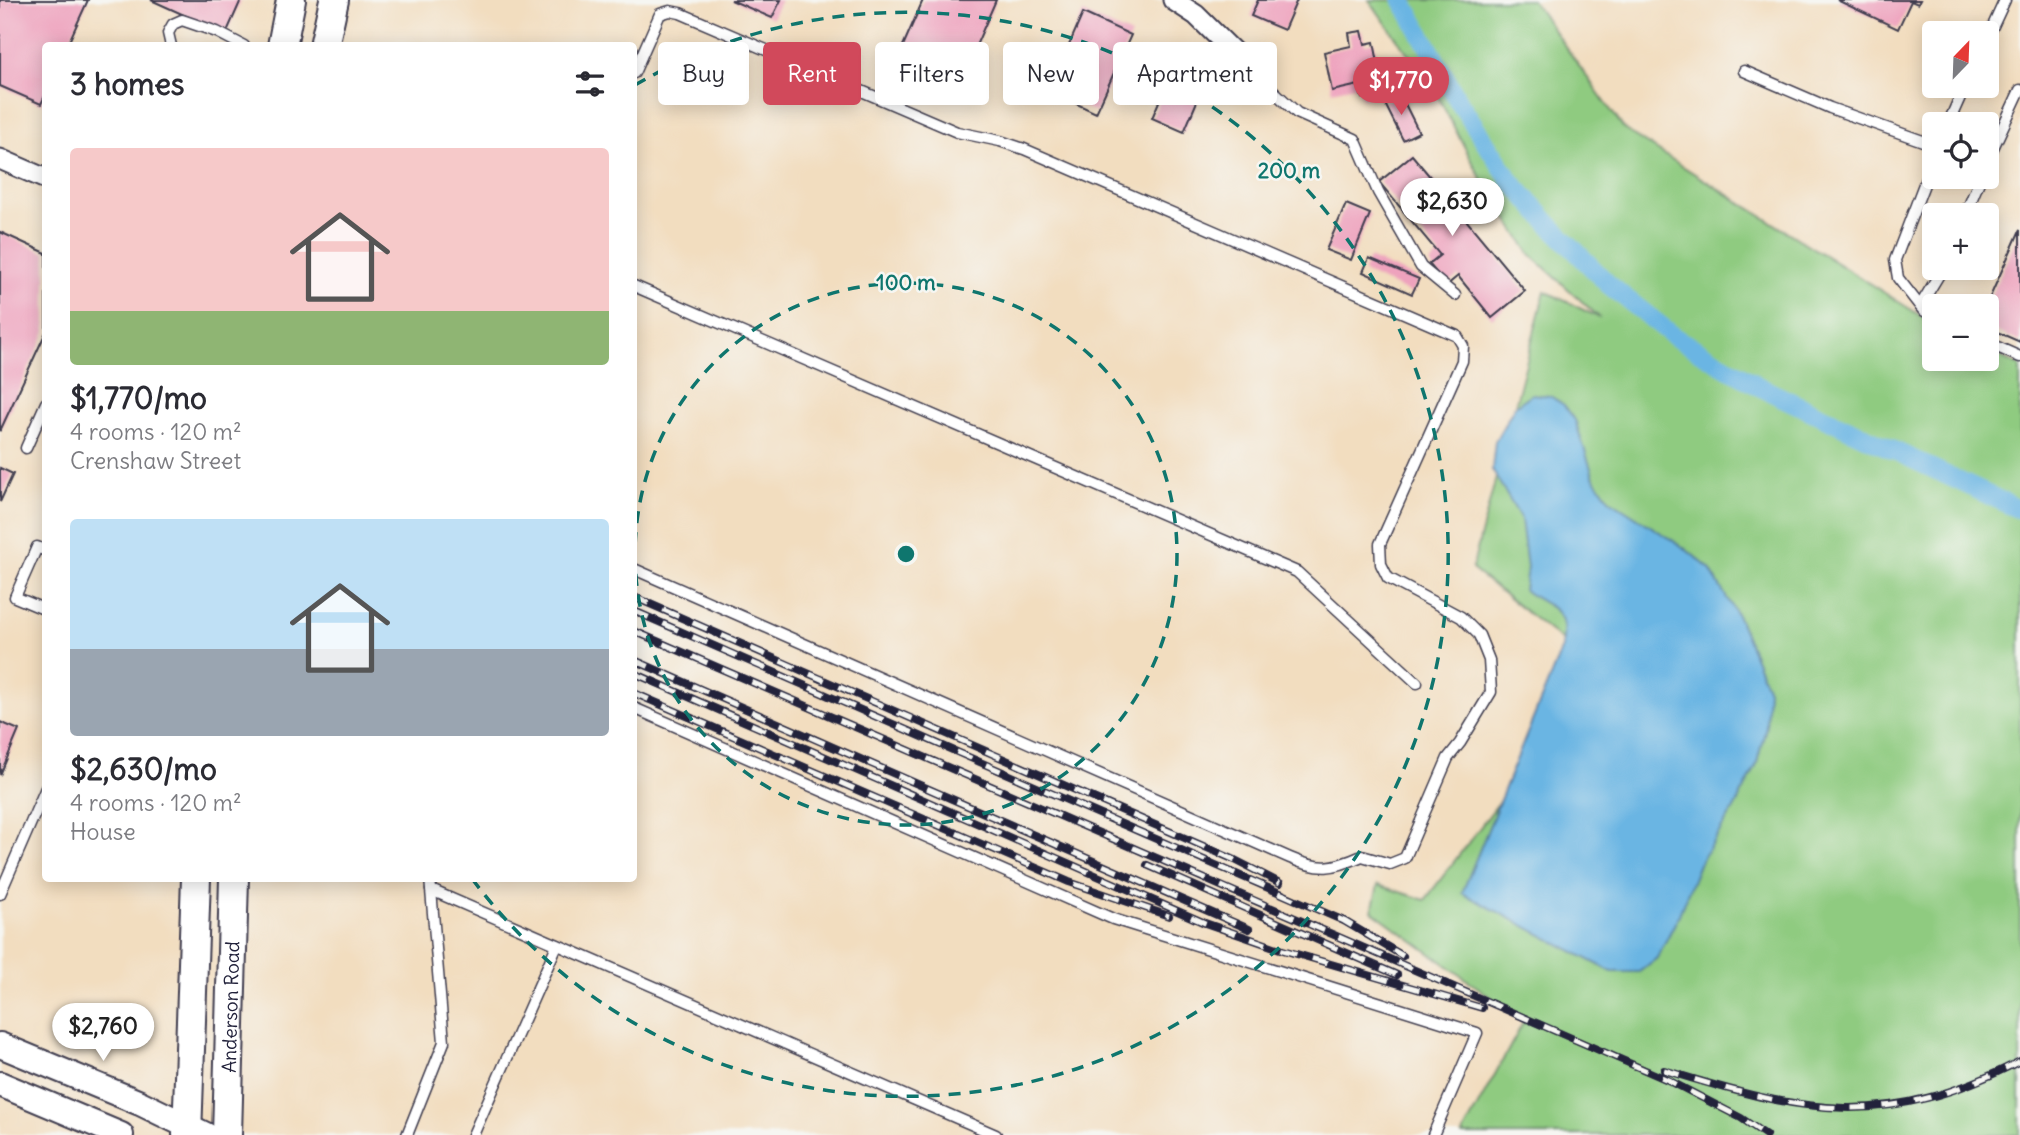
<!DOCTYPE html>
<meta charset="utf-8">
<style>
body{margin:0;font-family:Delius,sans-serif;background:#f2f2f3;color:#2b2b33;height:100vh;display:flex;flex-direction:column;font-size:26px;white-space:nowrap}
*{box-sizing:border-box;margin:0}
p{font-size:23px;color:#7c7c81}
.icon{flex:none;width:38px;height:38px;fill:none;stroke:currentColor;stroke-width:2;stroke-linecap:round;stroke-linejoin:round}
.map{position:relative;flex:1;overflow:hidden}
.side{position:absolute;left:42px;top:42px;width:595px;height:840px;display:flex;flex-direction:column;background:#fff;border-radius:7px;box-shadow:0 4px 18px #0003}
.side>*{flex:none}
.guide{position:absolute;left:658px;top:42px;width:665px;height:63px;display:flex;gap:14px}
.needle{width:46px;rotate:23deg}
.buttons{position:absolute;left:1922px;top:21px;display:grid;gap:14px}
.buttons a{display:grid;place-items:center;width:77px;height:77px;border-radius:7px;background:#fff;box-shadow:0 4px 18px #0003;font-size:35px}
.price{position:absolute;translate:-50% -60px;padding:0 16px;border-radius:24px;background:#fff;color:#222;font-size:23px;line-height:46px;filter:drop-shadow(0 2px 4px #0008)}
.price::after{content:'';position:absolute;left:50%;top:42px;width:21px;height:16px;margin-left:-10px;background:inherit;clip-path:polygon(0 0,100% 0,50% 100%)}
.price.on{background:#d1495b;color:#fff}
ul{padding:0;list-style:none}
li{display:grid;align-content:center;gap:14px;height:371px;padding:0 28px}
li span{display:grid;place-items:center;height:217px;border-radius:7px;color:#555}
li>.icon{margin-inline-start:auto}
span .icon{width:126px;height:126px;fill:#fffc;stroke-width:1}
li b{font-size:30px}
h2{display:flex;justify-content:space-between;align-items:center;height:84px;padding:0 28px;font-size:30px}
.tag{padding:0 24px;border-radius:7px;background:#fff;box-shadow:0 4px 18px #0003;font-size:24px;line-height:63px}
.tag.on{background:#d1495b;color:#fff}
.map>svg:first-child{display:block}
.green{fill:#8fcb80;stroke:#58765e;stroke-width:2}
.water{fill:#6bb5e3;stroke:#466c8f;stroke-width:2}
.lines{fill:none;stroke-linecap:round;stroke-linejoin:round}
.canal{stroke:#6bb5e3;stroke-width:19}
.building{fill:#eea2bd}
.service-casing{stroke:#413e4f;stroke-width:13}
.minor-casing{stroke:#413e4f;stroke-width:23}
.tertiary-casing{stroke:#413e4f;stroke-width:28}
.secondary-casing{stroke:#413e4f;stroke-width:32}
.service{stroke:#fff;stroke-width:10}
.minor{stroke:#fff;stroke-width:19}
.tertiary{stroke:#fff;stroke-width:24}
.secondary{stroke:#fff;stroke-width:28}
.rail-casing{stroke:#22223b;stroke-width:8}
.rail{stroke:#f6f6f2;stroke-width:5;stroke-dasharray:16;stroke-linecap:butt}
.ring{fill:none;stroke:#0f766e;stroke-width:3.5;stroke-dasharray:12 9}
.labels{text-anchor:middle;stroke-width:5;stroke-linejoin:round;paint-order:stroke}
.street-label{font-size:19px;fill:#22223b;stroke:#f6f6f2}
.centre{fill:#0f766e;stroke:#f6f6f2;stroke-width:3.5}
.ring-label{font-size:21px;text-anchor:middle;font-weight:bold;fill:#0f766e;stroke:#f6f6f2;stroke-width:5;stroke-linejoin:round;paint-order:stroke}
</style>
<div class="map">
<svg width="2020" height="1135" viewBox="0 0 2020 1135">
<rect width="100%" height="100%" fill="#f6f6f2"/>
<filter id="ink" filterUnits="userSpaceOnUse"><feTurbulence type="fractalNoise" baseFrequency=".0143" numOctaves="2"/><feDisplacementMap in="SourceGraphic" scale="14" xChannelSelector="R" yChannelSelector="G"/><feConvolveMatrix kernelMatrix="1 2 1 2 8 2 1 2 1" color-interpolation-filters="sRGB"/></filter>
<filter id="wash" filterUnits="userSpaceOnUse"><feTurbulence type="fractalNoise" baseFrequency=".00686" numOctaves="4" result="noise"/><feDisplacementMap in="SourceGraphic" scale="28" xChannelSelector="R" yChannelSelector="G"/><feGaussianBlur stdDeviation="1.57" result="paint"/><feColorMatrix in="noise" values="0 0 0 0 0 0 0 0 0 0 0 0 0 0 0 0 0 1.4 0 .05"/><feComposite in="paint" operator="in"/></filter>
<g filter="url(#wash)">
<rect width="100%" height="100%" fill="#f2ddbf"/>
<!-- green -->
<polygon class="green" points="1369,0 1532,0 1625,130 1934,324 1934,359 1986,359 1986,350 2020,366 2020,1135 1462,1135 1524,1021 1372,911 1378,885 1425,900 1599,670 1472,569 1545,291 1600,318 1531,255 1483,182 1435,91"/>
<!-- water -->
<path class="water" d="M1532,394L1550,396L1564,405L1575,420L1594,478L1610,500L1683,547L1710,569L1739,619L1768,690L1766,727L1756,767L1734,809L1699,864L1678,917L1657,958L1639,972H1612L1462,893L1562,648C1569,605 1551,611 1524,590L1527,568L1521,519L1492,470L1495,441L1515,406Z"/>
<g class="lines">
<!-- canal -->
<polyline class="canal" points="1402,0 1459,102 1511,181 1551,226 1609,285 1675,337 1760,387 2020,510"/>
</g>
<g id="blocks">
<!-- building -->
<g class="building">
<polygon points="0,0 88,0 67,46 46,46 46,94 41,104 0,86"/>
<polygon points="151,0 241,0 226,34"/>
<polygon points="731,0 781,0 772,18"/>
<polygon points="923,0 996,0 957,89 896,62"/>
<polygon points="1258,0 1297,0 1284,30 1251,16"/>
<polygon points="1837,0 1920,0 1918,4 1911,1 1898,29"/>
<polygon points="1083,13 1131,35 1096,113 1049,91"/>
<polygon points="1362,31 1365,44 1374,42 1384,94 1362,98 1359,85 1332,91 1324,52 1351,46 1349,33"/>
<polygon points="1172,71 1204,85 1184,132 1152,118"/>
<polygon points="1400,94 1419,132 1403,140 1384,102"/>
<polygon points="1412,155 1525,291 1492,318 1458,276 1447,285 1429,264 1440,255 1379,182"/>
<polygon points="1346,204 1370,214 1351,260 1326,250"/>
<polygon points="2020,230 2020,342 1986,327 1986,306"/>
<polygon points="0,232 46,253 46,332 0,431"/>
<polygon points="1369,258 1419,279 1412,294 1363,272"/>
<polygon points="0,468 13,474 0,502"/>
<polygon points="0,722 19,730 0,775"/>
</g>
</g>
</g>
<g filter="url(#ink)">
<use href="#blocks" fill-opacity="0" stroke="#413e4f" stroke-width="2"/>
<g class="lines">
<!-- service casing -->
<g class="service-casing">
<g id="service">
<polyline points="1986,41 2005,0"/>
<polyline points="171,46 168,33 173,24 182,20 217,32 244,46"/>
<polyline points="1744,71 1830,108 1934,145"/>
<path d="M634,73L660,14L670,11L680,13L957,132L1000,141L1024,149L1457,336L1463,346L1462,361L1380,544L1381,564L1388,578L1461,617L1479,635L1489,660L1491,692L1460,743L1448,758L1405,858L1390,864L1362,856C1333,869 1320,871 1290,858L634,569"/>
<polyline points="1263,81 1297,113 1355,139 1378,192 1421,267 1455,295"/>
<polyline points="1948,124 1965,86"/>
<polyline points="1934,158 1895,260 1898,278 1923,310 1934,316"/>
<polyline points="1986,163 2020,90"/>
<polyline points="1965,215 1981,177"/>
<polyline points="634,286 1297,572 1417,683"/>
<polyline points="1920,306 1943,268"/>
<polyline points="1986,342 2020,357"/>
<polyline points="26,448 46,403"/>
<polyline points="46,551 37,547 15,597 46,610"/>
<polyline points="634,708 1113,919 1477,1033 1433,1135"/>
<polyline points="430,878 431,890 996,1135"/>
<polyline points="0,894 46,788"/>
<polyline points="407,1135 444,1042 431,890"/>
<polyline points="473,1135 557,945"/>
</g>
</g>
<!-- minor casing -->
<g class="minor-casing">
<g id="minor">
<polyline points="1173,0 1196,15 1263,81"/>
<polyline points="0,159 46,179"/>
</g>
</g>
<!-- tertiary casing -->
<g class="tertiary-casing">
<g id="tertiary">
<polyline points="0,1045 140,1103 206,1135"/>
<polyline points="0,1084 121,1135"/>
</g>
</g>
<!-- secondary casing -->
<g class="secondary-casing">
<g id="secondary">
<polyline points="282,46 291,0"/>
<polyline points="324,46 334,0"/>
<polyline points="187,1135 196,878"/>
<path id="s1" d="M227,1135L234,878"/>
</g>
</g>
<!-- service -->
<use href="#service" class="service"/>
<!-- minor -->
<use href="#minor" class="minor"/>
<!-- tertiary -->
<use href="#tertiary" class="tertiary"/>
<!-- secondary -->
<use href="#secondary" class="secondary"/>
<!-- rail casing -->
<g class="rail-casing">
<g id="rail">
<polyline points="634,597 1235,860 1280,883"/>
<polyline points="634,611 1344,921 1403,956"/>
<polyline points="634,631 1668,1080 1741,1118 1766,1135"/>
<polyline points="634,660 1249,929"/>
<polyline points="634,673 1205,923 1283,950 1482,1008"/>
<polyline points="634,693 1069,882 1169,916"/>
<polyline points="1147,865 1397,975"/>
<path d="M1664,1070C1803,1113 1885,1131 2020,1061"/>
</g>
</g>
<!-- rail -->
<use href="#rail" class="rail"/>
</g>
</g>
<!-- distance rings -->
<g class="ring">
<circle cx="906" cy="554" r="271"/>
<path d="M635 85A542 542 0 1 1 473 880"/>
</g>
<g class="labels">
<!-- street labels -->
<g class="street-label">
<text dy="7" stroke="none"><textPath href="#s1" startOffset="128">Anderson Road</textPath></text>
</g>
</g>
<circle cx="906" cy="554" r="10" class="centre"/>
<g class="ring-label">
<text x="1289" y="178">200 m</text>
<text x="906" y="290">100 m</text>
</g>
</svg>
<div class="buttons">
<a><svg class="needle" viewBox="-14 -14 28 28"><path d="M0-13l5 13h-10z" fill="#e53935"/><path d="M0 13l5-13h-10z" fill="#7c7c81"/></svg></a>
<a><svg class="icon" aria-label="locate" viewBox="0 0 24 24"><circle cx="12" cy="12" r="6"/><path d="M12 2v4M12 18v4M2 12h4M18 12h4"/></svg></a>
<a>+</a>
<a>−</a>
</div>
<b class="price on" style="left:1401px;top:117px">$1,770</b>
<b class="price" style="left:1452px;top:238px">$2,630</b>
<b class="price" style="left:103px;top:1063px">$2,760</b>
<div class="guide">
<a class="tag">Buy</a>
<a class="tag on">Rent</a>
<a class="tag">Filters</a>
<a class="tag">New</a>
<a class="tag">Apartment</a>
</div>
<section class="side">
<h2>3 homes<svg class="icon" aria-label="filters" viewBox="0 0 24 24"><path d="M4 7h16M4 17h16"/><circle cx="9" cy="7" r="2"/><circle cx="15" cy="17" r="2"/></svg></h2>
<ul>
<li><span style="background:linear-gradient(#f6c9c9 75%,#8fb573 0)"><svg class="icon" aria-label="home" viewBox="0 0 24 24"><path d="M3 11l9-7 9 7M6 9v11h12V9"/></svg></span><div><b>$1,770/mo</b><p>4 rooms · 120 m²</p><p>Crenshaw Street</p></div></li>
<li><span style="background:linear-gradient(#bfe0f5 60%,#9aa5b1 0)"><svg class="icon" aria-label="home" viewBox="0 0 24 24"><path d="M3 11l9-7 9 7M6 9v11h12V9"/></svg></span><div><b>$2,630/mo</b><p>4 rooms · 120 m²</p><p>House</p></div></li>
</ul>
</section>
</div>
